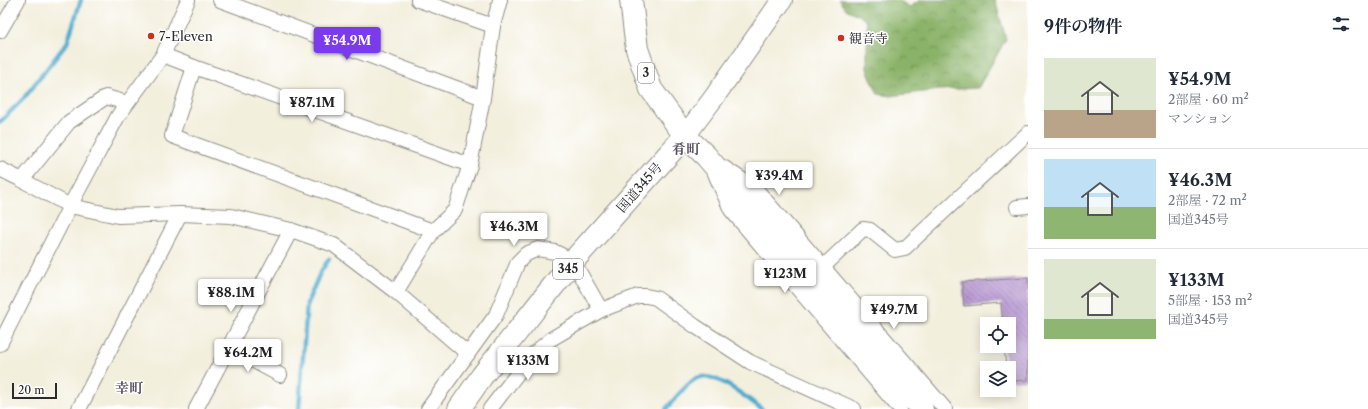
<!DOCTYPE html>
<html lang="ja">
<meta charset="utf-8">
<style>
body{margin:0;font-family:"Libre Caslon Text","Noto Serif JP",serif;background:#f2f2f3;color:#1f2937;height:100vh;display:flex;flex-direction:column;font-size:15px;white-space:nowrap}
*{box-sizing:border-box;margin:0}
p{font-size:13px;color:#747a83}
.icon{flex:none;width:22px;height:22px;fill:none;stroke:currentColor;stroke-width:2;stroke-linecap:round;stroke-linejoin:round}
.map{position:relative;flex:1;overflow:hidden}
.panel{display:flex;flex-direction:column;background:#fff;width:340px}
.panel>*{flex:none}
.tools{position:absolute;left:980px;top:317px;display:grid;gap:8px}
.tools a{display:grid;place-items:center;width:36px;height:36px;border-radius:0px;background:#fff;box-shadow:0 2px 10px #0003;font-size:20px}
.scale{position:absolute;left:12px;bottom:10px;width:45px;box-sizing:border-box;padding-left:4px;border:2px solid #2b2b2b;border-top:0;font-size:11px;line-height:14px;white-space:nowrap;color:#2b2b2b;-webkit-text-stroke:3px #fff;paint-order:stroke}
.price{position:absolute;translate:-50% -34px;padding:0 9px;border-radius:4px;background:#fff;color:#222;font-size:13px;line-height:26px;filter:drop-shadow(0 1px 2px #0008)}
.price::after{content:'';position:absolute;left:50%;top:24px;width:12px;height:9px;margin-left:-6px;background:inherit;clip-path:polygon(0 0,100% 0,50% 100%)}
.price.current{background:#7c3aed;color:#fff}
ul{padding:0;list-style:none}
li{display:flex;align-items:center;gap:12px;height:100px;padding:0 16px}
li+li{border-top:1px solid #e0e1e3}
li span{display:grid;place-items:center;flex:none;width:112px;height:80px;border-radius:0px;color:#555}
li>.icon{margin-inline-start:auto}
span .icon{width:48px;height:48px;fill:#fffc;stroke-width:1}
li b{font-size:17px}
h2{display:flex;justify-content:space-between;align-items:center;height:48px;padding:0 16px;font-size:17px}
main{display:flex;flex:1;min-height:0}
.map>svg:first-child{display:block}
.forest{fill:url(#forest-crowns);stroke:#5a6e4a}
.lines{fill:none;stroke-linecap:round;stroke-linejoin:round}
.stream{stroke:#50abce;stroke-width:4.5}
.building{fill:url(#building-back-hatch)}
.street-casing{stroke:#8f8d84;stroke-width:16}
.secondary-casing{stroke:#8f8d84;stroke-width:22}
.primary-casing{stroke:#8f8d84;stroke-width:24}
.highway-casing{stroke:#8f8d84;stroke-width:24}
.street{stroke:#fff;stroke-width:14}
.secondary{stroke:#fff;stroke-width:20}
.primary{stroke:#fff;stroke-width:22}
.highway{stroke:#fff;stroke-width:22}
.poi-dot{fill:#c8321e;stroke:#fff;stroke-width:1.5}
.labels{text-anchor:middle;stroke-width:3;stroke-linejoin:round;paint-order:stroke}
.shield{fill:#fff;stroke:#6b6b6b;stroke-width:1}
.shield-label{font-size:12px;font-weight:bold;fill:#2b2b2b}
.poi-label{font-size:13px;fill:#2b2b2b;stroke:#fff;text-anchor:start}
.street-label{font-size:13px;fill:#2b2b2b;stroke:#fff}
.neighbourhood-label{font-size:14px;font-weight:bold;fill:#5c5165;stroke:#fff}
</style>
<main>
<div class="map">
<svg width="1028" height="409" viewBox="0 0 1028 409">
<defs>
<pattern id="forest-crowns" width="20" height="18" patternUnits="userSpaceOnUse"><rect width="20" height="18" fill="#8ab268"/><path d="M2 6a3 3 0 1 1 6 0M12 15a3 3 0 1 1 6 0" fill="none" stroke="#719156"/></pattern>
<pattern id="building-back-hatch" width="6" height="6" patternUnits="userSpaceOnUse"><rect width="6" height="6" fill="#b898d2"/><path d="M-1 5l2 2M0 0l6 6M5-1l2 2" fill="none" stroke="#967cab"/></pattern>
</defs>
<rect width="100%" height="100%" fill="#fff"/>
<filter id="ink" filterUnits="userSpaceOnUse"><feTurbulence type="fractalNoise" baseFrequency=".025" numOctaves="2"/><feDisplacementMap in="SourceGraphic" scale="8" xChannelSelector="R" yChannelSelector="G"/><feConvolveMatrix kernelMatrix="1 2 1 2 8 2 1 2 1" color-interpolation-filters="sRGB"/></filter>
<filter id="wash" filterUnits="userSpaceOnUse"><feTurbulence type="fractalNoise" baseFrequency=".012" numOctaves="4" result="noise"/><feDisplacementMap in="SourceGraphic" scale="16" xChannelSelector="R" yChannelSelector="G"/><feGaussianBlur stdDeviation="0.9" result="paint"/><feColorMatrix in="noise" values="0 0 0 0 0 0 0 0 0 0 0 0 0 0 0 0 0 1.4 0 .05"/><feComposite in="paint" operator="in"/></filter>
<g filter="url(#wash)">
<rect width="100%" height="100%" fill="#f3efdd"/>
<!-- forest -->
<polygon class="forest" points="840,0 898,0 910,7 921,0 995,0 1006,39 978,88 938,90 891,96 878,94 867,69 867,20 846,9"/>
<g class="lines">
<!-- stream -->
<g class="stream">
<polyline points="0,122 24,98 67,43 81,0"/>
<polyline points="299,409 307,303 320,273 329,259"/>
<path d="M666,409C672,402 689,381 697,378C714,370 748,399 762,409"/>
</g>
</g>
<g id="blocks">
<!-- building -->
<polygon class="building" points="1028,278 1028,380 1009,381 1009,368 1006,368 1004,346 1009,346 1009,324 1003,324 1001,303 964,306 962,282"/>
</g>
</g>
<g filter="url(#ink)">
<use href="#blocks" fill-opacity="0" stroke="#8f8d84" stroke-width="1"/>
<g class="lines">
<!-- street casing -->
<g class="street-casing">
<g id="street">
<polyline points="220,0 483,98"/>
<polyline points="418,0 493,26"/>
<polyline points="0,31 18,0"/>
<polyline points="163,55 194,67 470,165"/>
<polyline points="194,67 172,136 433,231"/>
<polyline points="127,103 106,97 69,122 22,180 70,206 118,216 180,214 231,216 291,230 334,245 396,292 468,354"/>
<polyline points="723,167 755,188 945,409"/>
<polyline points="0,169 22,180"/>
<polyline points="716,176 731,210 900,409"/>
<polyline points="1017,207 1028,206"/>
<polyline points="823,267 863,229 870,230 895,250 905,248 1028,133"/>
<polyline points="396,292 433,231 455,210 470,165 483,98 493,26 500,0"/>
<polyline points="0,344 70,206 118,116 163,55 188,0"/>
<polyline points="228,347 280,375"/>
<polyline points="79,409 180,214"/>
<polyline points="196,409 291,230"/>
<polyline points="428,409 496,315 518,262 526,254 538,249 555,252 573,261 601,310"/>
<polyline points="490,409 531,356 551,339 601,310 638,296 646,296 656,298 695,326 750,362 854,409"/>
</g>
</g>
<!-- secondary casing -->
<g class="secondary-casing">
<polyline id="secondary" points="685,136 715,96 782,0"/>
</g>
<!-- primary casing -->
<g class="primary-casing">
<polyline id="primary" points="631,0 637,49 651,89 685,136"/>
</g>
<!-- highway casing -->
<g class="highway-casing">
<polyline id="highway" points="459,409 482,376 573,261 685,136 706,156 922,409"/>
</g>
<!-- street -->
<use href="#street" class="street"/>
<!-- secondary -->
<use href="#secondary" class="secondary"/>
<!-- primary -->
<use href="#primary" class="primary"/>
<!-- highway -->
<use href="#highway" class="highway"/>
</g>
</g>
<!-- markers -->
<g class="poi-dot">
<circle cx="151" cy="36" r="4"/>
<circle cx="841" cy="38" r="4"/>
</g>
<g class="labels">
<!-- shield labels -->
<g class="shield">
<rect x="638" y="63" width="16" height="20" rx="3"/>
<rect x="553" y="259" width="30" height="20" rx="3"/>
</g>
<g class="shield-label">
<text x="646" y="77">3</text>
<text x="568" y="273">345</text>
</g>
<!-- poi labels -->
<g class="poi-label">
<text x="159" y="41">7-Eleven</text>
<text x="849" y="43">観音寺</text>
</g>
<!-- street labels -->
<g class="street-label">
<text transform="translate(639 187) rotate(-49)" y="5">国道345号</text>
</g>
<!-- neighbourhood labels -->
<g class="neighbourhood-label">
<text x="686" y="154">肴町</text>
<text x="129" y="393">幸町</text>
</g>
</g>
</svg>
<div class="tools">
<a><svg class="icon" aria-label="locate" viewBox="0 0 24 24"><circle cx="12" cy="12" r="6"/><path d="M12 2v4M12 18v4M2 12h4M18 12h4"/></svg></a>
<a><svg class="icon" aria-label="layers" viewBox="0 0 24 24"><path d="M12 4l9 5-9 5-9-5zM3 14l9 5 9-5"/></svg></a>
</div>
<div class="scale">20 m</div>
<b class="price current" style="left:347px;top:61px">¥54.9M</b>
<b class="price" style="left:312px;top:123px">¥87.1M</b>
<b class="price" style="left:779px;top:196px">¥39.4M</b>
<b class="price" style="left:514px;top:247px">¥46.3M</b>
<b class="price" style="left:785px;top:294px">¥123M</b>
<b class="price" style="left:231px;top:313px">¥88.1M</b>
<b class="price" style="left:894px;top:330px">¥49.7M</b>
<b class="price" style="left:248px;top:373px">¥64.2M</b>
<b class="price" style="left:528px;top:381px">¥133M</b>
</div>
<section class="panel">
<h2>9件の物件<svg class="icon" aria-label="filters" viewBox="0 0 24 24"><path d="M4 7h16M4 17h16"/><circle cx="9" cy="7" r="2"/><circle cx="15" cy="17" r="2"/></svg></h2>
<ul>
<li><span style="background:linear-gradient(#dfe7d0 65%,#b9a48a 0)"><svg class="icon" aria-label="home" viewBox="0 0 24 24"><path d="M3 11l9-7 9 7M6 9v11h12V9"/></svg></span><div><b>¥54.9M</b><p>2部屋 · 60 m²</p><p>マンション</p></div></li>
<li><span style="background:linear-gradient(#bfe0f5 60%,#8fb573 0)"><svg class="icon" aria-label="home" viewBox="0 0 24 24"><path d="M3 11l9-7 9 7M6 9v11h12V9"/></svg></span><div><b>¥46.3M</b><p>2部屋 · 72 m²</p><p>国道345号</p></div></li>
<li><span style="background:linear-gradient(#dfe7d0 75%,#8fb573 0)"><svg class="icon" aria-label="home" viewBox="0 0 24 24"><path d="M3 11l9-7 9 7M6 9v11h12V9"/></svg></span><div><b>¥133M</b><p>5部屋 · 153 m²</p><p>国道345号</p></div></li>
</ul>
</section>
</main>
